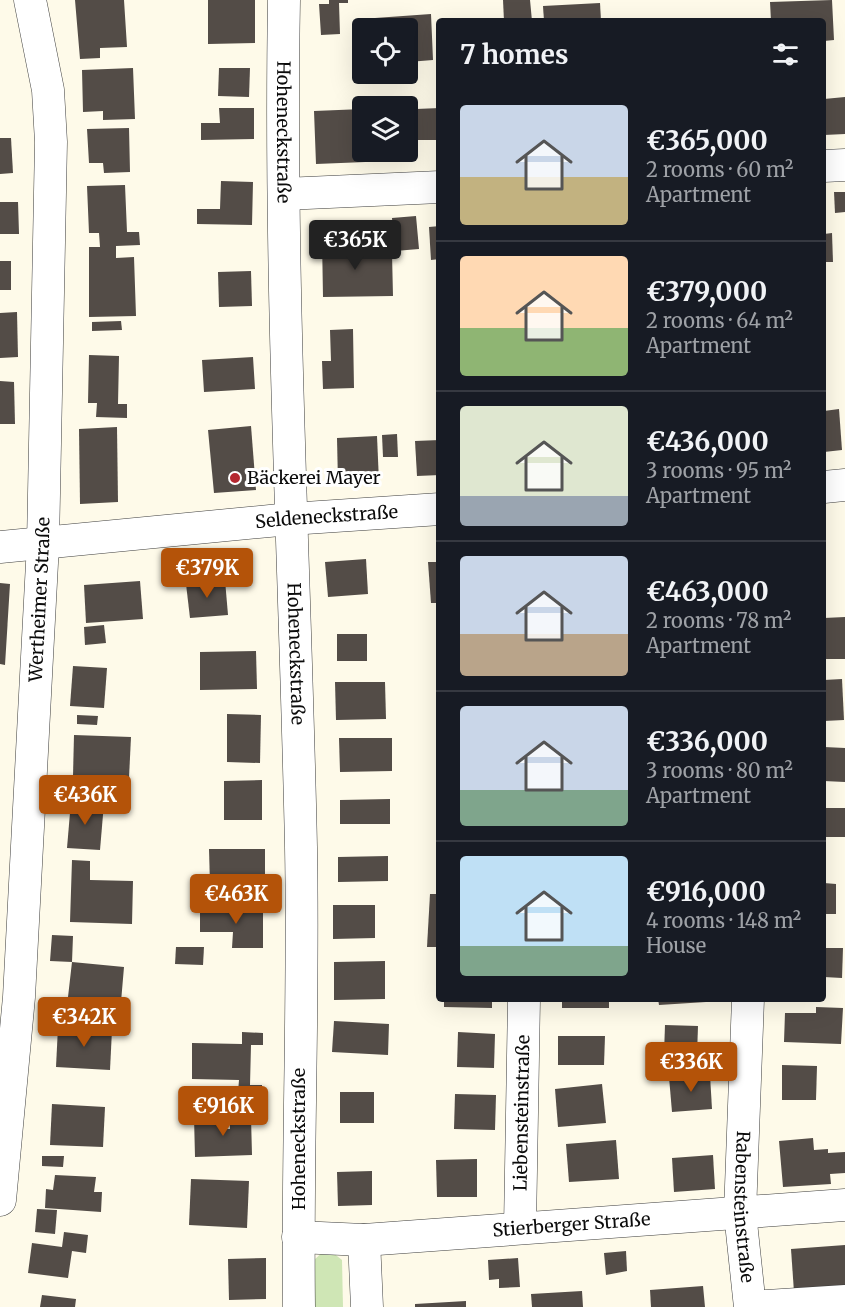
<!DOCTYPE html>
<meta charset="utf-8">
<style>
body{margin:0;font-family:Merriweather,serif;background:#20242c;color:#f1f3f6;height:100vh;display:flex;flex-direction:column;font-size:22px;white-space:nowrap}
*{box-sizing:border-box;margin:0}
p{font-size:20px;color:#9ea1a6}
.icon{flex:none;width:33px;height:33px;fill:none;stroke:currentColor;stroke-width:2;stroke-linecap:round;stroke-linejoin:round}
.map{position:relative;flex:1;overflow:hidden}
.panel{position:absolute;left:436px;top:18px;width:390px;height:984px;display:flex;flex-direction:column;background:#171b24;border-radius:6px;box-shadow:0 6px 24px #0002}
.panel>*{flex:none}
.controls{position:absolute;left:352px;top:18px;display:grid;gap:12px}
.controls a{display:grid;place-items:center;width:66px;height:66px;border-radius:6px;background:#171b24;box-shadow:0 6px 24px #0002;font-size:30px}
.price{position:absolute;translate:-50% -51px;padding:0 14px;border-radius:6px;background:#b45309;color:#fff;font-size:20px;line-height:39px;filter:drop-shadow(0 2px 3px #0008)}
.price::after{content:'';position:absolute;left:50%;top:36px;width:18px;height:14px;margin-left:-9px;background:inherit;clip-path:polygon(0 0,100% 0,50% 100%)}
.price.on{background:#222;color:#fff}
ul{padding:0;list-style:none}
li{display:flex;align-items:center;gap:18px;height:150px;padding:0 24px}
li+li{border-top:2px solid #363941}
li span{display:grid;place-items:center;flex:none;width:168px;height:120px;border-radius:6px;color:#555}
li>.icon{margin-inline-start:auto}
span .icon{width:72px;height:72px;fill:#fffc;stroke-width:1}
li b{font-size:26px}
h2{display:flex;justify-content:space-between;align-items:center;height:72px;padding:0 24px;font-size:26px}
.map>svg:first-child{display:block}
.green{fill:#cfe6b5}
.building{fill:#534c47}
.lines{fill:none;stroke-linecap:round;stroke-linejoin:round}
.minor-casing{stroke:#3e3e3e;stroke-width:33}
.minor{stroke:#fff;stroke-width:32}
.poi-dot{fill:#b52830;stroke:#fff;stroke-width:2}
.labels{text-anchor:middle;stroke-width:6;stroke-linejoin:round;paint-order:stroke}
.street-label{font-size:18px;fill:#0b0b0b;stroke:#fff}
.poi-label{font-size:18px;fill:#0b0b0b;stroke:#fff;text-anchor:start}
</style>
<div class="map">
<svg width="845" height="1307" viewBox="0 0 845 1307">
<rect width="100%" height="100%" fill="#fefae9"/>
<!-- green -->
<polygon class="green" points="327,1248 342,1260 343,1307 314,1307 313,1261"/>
<!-- building -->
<g class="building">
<polygon points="75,0 124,0 127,47 100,48 100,58 80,59"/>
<polygon points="208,0 255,0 255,43 208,44"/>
<polygon points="329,0 348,0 348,3 339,3 340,34 321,35 319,4 329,4"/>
<polygon points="503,0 530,0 532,21 504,21"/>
<polygon points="832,0 834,40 824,41 824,21 771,21 770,2"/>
<polygon points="600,3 601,21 544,21 543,6"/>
<polygon points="431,14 433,60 408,62 408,28 375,28 375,18"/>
<polygon points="133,68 135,119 103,120 103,111 83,112 82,70"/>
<polygon points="219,68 250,68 249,97 218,96"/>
<polygon points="845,97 845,134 824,135 824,99"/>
<polygon points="219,108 254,108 254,139 201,140 201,123 220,123"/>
<polygon points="440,108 440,140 417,140 418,147 408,148 408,117 416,117 416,109"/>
<polygon points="363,109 363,152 390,152 390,161 316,164 314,111"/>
<polygon points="129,128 130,172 104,173 103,163 89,163 87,129"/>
<polygon points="0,138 11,138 13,173 0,174"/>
<polygon points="221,181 253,182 252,225 197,224 197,209 220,209"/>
<polygon points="125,185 127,232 139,232 140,245 116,246 116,258 134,257 136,316 89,317 89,247 100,247 99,233 89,233 87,186"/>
<polygon points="834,192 845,192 845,212 835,213"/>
<polygon points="0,202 18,202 19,234 0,234"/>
<polygon points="416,216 419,249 395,251 392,218"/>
<polygon points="440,226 440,259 431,260 429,227"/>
<polygon points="832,233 833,262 824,262 824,234"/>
<polygon points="350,238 350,254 392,253 393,296 323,297 322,239"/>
<rect x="0" y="261" width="11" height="29"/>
<polygon points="251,271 252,306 219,307 218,272"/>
<polygon points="17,312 18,357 0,358 0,313"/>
<polygon points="121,321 122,330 92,331 92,322"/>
<polygon points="353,329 354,388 323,389 322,361 331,361 330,330"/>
<polygon points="89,355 119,356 118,404 127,404 127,418 96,417 97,403 88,403"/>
<polygon points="253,357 255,389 204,392 202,360"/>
<polygon points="0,381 14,382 15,424 0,424"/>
<polygon points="839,409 842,450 824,452 824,411"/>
<polygon points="251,426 256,490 214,493 208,430"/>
<polygon points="117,427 118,502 80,504 79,429"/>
<polygon points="397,434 398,457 383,457 382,435"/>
<polygon points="377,436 379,482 338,483 337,438"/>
<polygon points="440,440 440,475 417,476 415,441"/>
<polygon points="366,559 368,594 328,597 325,562"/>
<polygon points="428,562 440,562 440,603 431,603"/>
<polygon points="225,580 228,615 190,618 186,584"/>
<polygon points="140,581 143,619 86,623 84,585"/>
<polygon points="0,583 10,584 5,665 0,664"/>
<polygon points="845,617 845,659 824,659 824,618"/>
<polygon points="104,625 106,643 85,645 84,627"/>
<rect x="337" y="634" width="30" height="27"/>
<polygon points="256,651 257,689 200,690 200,652"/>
<polygon points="73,666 107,668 104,708 70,706"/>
<polygon points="842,679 844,720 824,721 824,680"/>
<polygon points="335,682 385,682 386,719 336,720"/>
<polygon points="227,714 261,715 260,763 227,762"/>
<polygon points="77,715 98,716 97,725 77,724"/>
<polygon points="74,735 131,737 129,778 73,776"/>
<polygon points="339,738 392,738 392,771 340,772"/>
<polygon points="824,747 845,748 845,782 824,781"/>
<polygon points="74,777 95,778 95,788 74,787"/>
<polygon points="262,780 262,820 224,820 224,781"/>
<polygon points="390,799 390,824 340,824 340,800"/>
<polygon points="71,801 104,803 100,850 67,848"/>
<rect x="824" y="808" width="21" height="29"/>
<polygon points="209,849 265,849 265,885 210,885"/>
<polygon points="388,856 388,881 338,882 338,857"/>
<polygon points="72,860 90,861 90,880 133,881 132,924 70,922"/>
<polygon points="824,883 836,884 836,914 824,914"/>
<polygon points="430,894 440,894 440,947 427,947"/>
<polygon points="333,905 375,905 375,938 333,939"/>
<polygon points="200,909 263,909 263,948 232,948 233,932 200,932"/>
<polygon points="52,935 73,936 72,962 124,967 121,1002 68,997 72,962 50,961"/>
<polygon points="176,947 204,947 203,965 175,964"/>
<polygon points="824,948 843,948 842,978 824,977"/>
<polygon points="385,961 385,999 334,1000 334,962"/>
<polygon points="444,999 492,999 492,1008 444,1007"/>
<rect x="562" y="999" width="47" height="9"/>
<polygon points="658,999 706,999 706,1002 659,1005"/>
<polygon points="816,1007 843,1008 841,1044 784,1042 785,1013 816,1013"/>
<polygon points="334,1021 389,1024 388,1055 332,1052"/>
<polygon points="665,1025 698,1026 697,1055 664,1054"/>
<polygon points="58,1027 112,1030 110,1070 56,1067"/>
<polygon points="242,1032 263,1033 263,1045 251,1045 250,1085 262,1085 262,1093 238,1092 239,1080 192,1079 192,1043 242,1044"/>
<polygon points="458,1032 495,1034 494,1068 457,1067"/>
<polygon points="558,1036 605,1036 604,1065 558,1065"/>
<polygon points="782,1065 817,1066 816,1100 782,1100"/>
<polygon points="710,1075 712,1109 672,1112 669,1077"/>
<polygon points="602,1084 606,1123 558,1127 555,1089"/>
<rect x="340" y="1092" width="34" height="31"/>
<polygon points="455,1094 496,1095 495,1130 454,1129"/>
<polygon points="52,1104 105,1107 103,1147 50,1145"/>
<polygon points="194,1117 220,1117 221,1129 230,1129 230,1117 251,1117 252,1155 195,1157"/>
<polygon points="813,1138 814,1150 828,1149 828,1153 845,1152 845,1173 830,1174 831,1184 783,1187 779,1141"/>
<polygon points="616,1140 619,1179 569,1182 566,1144"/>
<polygon points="713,1155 715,1189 674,1192 672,1158"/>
<polygon points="42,1156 64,1156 63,1167 42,1166"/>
<polygon points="477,1159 477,1197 437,1197 436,1160"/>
<polygon points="372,1171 372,1205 338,1206 337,1172"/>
<polygon points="55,1175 96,1177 94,1192 102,1192 101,1212 45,1208 46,1189 53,1190"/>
<polygon points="191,1179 249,1181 247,1228 189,1225"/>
<polygon points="37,1209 57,1210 55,1234 35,1232"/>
<polygon points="64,1232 88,1235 86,1253 72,1251 68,1278 28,1273 32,1243 62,1247"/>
<polygon points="845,1245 845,1289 794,1292 791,1249"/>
<polygon points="626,1251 627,1271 606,1275 604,1253"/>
<polygon points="266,1258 266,1299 229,1300 228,1259"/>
<polygon points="518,1258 520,1287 499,1288 499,1279 489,1280 488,1260"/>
<polygon points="703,1286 705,1307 651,1307 650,1290"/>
<polygon points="582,1291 583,1307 532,1307 531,1294"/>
<polygon points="42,1295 76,1299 75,1307 40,1307"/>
<polygon points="466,1301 466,1307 415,1307 415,1304"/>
</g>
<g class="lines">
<!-- minor casing -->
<g class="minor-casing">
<g id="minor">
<path id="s1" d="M284,0C279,283 295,565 301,847C304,1000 297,1154 299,1307"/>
<polyline points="824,166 845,165"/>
<polyline points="284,194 440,187"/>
<polyline points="824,487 845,485"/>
<path id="s2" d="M0,547L290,519L440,509"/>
<path id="s3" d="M748,999L740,1213L750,1307L845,1301"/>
<path id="s4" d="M0,1200L19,997L43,544L51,142L48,90L30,0"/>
<path id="s5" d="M520,1227L524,999"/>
<path id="s6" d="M298,1237L364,1240L845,1205"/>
<polyline points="364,1240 367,1307"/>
</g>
</g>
<!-- minor -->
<use href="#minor" class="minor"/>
</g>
<!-- markers -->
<circle class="poi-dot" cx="235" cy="478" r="6"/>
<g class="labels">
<!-- street labels -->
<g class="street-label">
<text dy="6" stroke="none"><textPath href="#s1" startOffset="132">Hoheneckstraße</textPath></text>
<text dy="6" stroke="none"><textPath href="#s2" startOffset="328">Seldeneckstraße</textPath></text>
<text dy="6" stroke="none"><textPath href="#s4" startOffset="602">Wertheimer Straße</textPath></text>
<text dy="6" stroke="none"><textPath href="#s1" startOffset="654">Hoheneckstraße</textPath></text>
<text dy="6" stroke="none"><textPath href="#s5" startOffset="114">Liebensteinstraße</textPath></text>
<text transform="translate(299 1139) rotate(-90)" y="6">Hoheneckstraße</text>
<text dy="6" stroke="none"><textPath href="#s3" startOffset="208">Rabensteinstraße</textPath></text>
<text dy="6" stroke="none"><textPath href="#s6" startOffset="274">Stierberger Straße</textPath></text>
</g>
<!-- poi labels -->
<g class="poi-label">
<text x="247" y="484">Bäckerei Mayer</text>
</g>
</g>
</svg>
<div class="controls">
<a><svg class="icon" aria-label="locate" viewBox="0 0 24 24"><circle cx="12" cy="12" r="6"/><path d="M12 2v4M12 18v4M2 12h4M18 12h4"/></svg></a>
<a><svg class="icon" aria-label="layers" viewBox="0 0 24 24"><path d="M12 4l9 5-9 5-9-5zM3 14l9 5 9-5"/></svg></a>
</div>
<b class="price on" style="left:355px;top:271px">€365K</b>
<b class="price" style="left:207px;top:599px">€379K</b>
<b class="price" style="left:85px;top:826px">€436K</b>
<b class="price" style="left:236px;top:925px">€463K</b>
<b class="price" style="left:84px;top:1048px">€342K</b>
<b class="price" style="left:691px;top:1093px">€336K</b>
<b class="price" style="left:223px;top:1137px">€916K</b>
<section class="panel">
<h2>7 homes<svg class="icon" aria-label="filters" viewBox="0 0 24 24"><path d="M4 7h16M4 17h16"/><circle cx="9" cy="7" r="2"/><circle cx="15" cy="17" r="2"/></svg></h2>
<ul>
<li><span style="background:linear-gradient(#c9d6e8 60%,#c2b280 0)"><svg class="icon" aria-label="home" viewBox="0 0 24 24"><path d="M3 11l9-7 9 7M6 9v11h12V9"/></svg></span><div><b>€365,000</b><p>2 rooms · 60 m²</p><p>Apartment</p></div></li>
<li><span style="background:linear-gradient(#ffd9b3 60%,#8fb573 0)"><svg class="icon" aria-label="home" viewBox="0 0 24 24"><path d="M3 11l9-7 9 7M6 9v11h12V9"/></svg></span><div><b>€379,000</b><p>2 rooms · 64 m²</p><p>Apartment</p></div></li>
<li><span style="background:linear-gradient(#dfe7d0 75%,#9aa5b1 0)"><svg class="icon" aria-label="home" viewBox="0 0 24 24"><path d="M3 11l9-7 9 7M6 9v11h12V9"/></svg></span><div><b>€436,000</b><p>3 rooms · 95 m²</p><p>Apartment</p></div></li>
<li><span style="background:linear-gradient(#c9d6e8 65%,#b9a48a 0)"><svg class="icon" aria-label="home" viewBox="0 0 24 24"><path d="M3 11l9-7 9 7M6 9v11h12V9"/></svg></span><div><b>€463,000</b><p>2 rooms · 78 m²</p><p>Apartment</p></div></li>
<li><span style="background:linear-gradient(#c9d6e8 70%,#7fa58c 0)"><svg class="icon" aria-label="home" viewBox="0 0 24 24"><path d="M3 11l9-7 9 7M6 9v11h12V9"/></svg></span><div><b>€336,000</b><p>3 rooms · 80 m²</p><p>Apartment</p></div></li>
<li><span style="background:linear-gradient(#bfe0f5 75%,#7fa58c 0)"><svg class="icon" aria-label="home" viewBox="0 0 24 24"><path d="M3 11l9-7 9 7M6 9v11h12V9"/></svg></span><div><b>€916,000</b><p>4 rooms · 148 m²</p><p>House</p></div></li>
</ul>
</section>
</div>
